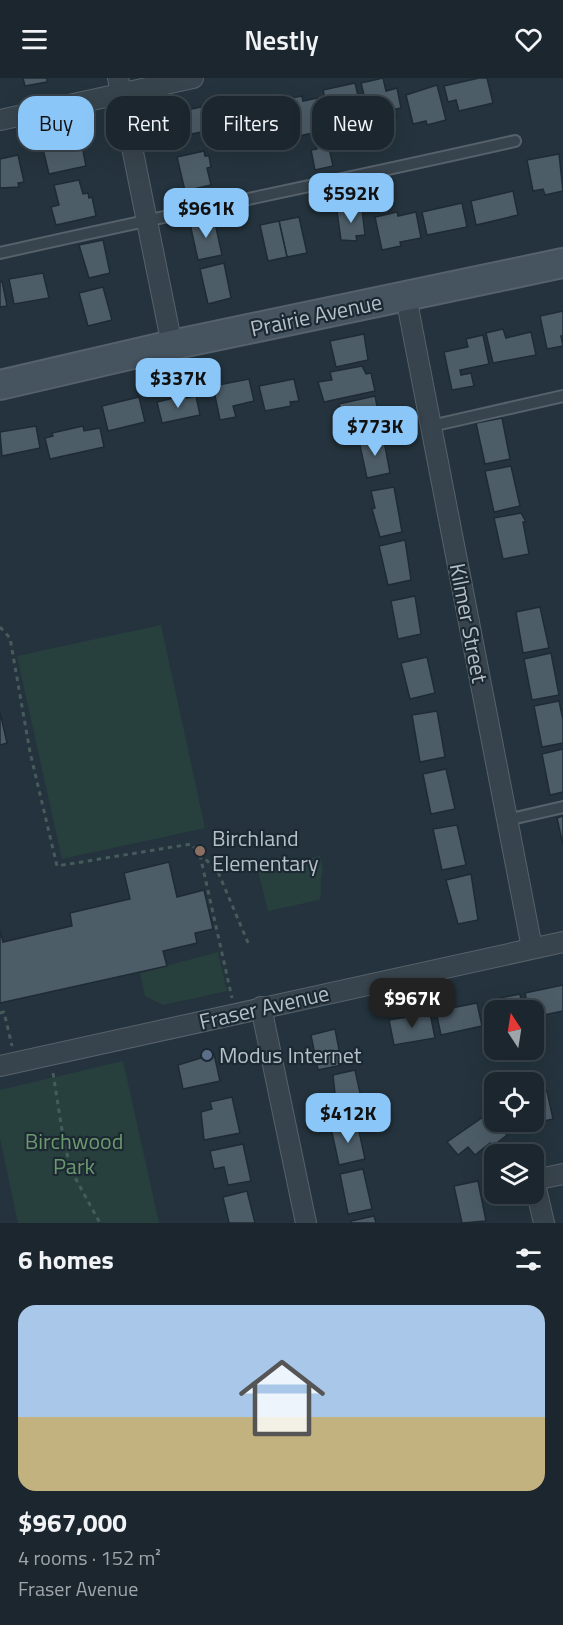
<!DOCTYPE html>
<meta charset="utf-8">
<style>
body{margin:0;font-family:"Titillium Web",sans-serif;background:#242e36;color:#f1f3f6;height:100vh;display:flex;flex-direction:column;font-size:22px;white-space:nowrap}
*{box-sizing:border-box;margin:0}
p{font-size:20px;color:#a0a5aa}
.icon{flex:none;width:33px;height:33px;fill:none;stroke:currentColor;stroke-width:2;stroke-linecap:round;stroke-linejoin:round}
.map{position:relative;height:1145px;overflow:hidden}
.sheet{display:flex;flex-direction:column;background:#1b262e;flex:1}
.sheet>*{flex:none}
.guide{position:absolute;left:18px;top:18px;width:528px;height:54px;display:flex;gap:12px}
.needle{width:39px;rotate:348deg}
.fabs{position:absolute;left:484px;top:922px;display:grid;gap:12px}
.fabs a{display:grid;place-items:center;width:60px;height:60px;border-radius:12px;background:#1b262e;box-shadow:0 6px 24px #0002,0 0 0 2px #39434a;font-size:30px}
.price{position:absolute;translate:-50% -51px;padding:0 14px;border-radius:12px;background:#8ac6f7;color:#111;font-size:20px;line-height:39px;filter:drop-shadow(0 2px 3px #0008)}
.price::after{content:'';position:absolute;left:50%;top:36px;width:18px;height:14px;margin-left:-9px;background:inherit;clip-path:polygon(0 0,100% 0,50% 100%)}
.price.selected{background:#222;color:#fff}
ul{padding:0;list-style:none}
li{display:grid;align-content:center;gap:12px;height:318px;padding:0 18px}
li span{display:grid;place-items:center;height:186px;border-radius:18px;color:#555}
li>.icon{margin-inline-start:auto}
span .icon{width:108px;height:108px;fill:#fffc;stroke-width:1}
li b{font-size:26px}
h2{display:flex;justify-content:space-between;align-items:center;height:72px;padding:0 18px;font-size:26px}
.chip{padding:0 21px;border-radius:18px;background:#1b262e;box-shadow:0 6px 24px #0002,0 0 0 2px #39434a;font-size:21px;line-height:54px}
.chip.selected{background:#8ac6f7;color:#111}
header{display:flex;justify-content:space-between;align-items:center;height:78px;padding:0 18px;background:#1b262e;font-size:27px;font-weight:600}
.map>svg:first-child{display:block}
.green{fill:#27403e}
.building{fill:#4d5d68;stroke:#1f2b34;stroke-width:1.5}
.lines{fill:none;stroke-linecap:round;stroke-linejoin:round}
.service-casing{stroke:#56626b;stroke-width:14}
.minor-casing{stroke:#56626b;stroke-width:22}
.secondary-casing{stroke:#56626b;stroke-width:32}
.path{stroke:#465c5b;stroke-width:3;stroke-dasharray:4.5 4.5;stroke-linecap:butt}
.service{stroke:#38444d;stroke-width:10}
.minor{stroke:#38444d;stroke-width:20}
.secondary{stroke:#465460;stroke-width:28}
.education-dot{fill:#8d6e63;stroke:#1d2932;stroke-width:2}
.service-dot{fill:#5c6f8a;stroke:#1d2932;stroke-width:2}
.labels{text-anchor:middle;stroke-width:4.5;stroke-linejoin:round;paint-order:stroke}
.street-label{font-size:22px;fill:#b4bfc8;stroke:#1d2932}
.poi-label{font-size:22px;fill:#b4bfc8;stroke:#1d2932;text-anchor:start}
.park-label{font-size:22px;fill:#6b996e;stroke:#1d2932}
</style>
<header><svg class="icon" aria-label="menu" viewBox="0 0 24 24"><path d="M4 6h16M4 12h16M4 18h16"/></svg>Nestly<svg class="icon" aria-label="heart" viewBox="0 0 24 24"><path d="M12 20l-8-8c-3-5 5-10 8-4 3-6 11-1 8 4z"/></svg></header>
<div class="map">
<svg width="563" height="1145" viewBox="0 0 563 1145">
<rect width="100%" height="100%" fill="#24333d"/>
<!-- green -->
<g class="green">
<polygon points="161,547 205,750 62,781 17,578"/>
<path d="M320,778L323,792C318,804 324,813 319,822L268,833L258,793Z"/>
<polygon points="218,874 227,913 163,927 145,918 140,895"/>
<polygon points="123,983 159,1145 18,1145 0,1060 0,1012"/>
</g>
<!-- building -->
<g class="building">
<polygon points="23,0 47,0 47,4 25,8"/>
<polygon points="383,0 386,13 397,10 401,30 395,31 397,40 371,45 361,5"/>
<polygon points="479,0 487,0 493,25 459,33 456,22 448,24 444,8"/>
<polygon points="355,5 362,34 343,39 342,35 329,38 323,12"/>
<polygon points="437,7 446,42 427,47 426,43 413,46 406,17"/>
<polygon points="302,18 303,23 317,20 324,53 293,59 285,21"/>
<polygon points="273,24 281,60 263,64 255,28"/>
<polygon points="206,28 211,52 172,60 167,36"/>
<polygon points="255,28 263,64 243,69 235,32"/>
<polygon points="63,59 68,66 81,63 86,88 49,96 41,63"/>
<polygon points="327,61 333,88 315,92 311,72 317,71 315,63"/>
<polygon points="204,73 205,78 209,78 211,89 207,90 211,107 185,113 177,79"/>
<polygon points="559,76 563,113 545,117 543,111 533,113 527,82"/>
<polygon points="18,77 24,104 18,105 19,109 0,110 0,81"/>
<polygon points="79,102 83,116 88,115 89,120 92,119 96,138 56,147 51,129 59,127 54,107"/>
<polygon points="360,105 364,124 346,128 342,108"/>
<polygon points="513,113 518,137 476,147 471,123"/>
<polygon points="462,125 467,149 427,157 422,134"/>
<polygon points="362,131 365,157 356,158 357,163 341,162 337,133"/>
<polygon points="397,134 398,138 416,134 421,160 400,164 401,168 382,172 375,139"/>
<polygon points="299,139 307,175 287,179 279,143"/>
<polygon points="214,140 222,177 198,182 190,146"/>
<polygon points="279,143 287,179 268,183 260,147"/>
<polygon points="103,162 110,195 89,200 79,167"/>
<polygon points="224,185 231,220 208,226 200,191"/>
<polygon points="43,195 49,220 14,226 9,201"/>
<polygon points="2,203 7,228 0,229 0,204"/>
<polygon points="103,209 112,242 88,248 79,215"/>
<polygon points="563,233 563,258 561,258 563,268 547,271 540,238"/>
<polygon points="503,251 506,260 531,254 536,277 493,285 486,255"/>
<polygon points="364,256 368,282 336,289 330,263"/>
<polygon points="483,257 489,286 460,292 461,297 471,295 474,308 452,312 444,274 468,269 466,261"/>
<polygon points="362,288 366,296 371,295 375,313 324,324 318,304 332,302 330,294"/>
<polygon points="249,301 254,323 233,328 236,339 220,342 213,308"/>
<polygon points="294,301 299,323 290,324 291,328 265,333 259,308"/>
<polygon points="186,317 187,320 196,318 200,337 162,345 157,324"/>
<polygon points="375,318 380,343 345,351 339,326"/>
<polygon points="139,319 145,344 108,353 102,328"/>
<polygon points="502,340 510,381 485,386 476,345"/>
<polygon points="36,348 40,370 2,378 0,354"/>
<polygon points="83,348 84,353 100,350 104,369 50,381 45,360 53,358 52,355"/>
<polygon points="383,357 390,395 367,400 359,363"/>
<polygon points="511,388 520,428 494,434 485,393"/>
<polygon points="394,409 402,454 380,459 372,431 375,430 371,413"/>
<polygon points="521,435 526,444 523,444 529,476 503,481 494,440"/>
<polygon points="405,462 411,502 388,507 379,468"/>
<polygon points="415,518 421,556 398,561 391,523"/>
<polygon points="540,529 549,570 523,575 516,534"/>
<polygon points="551,575 559,617 532,622 524,581"/>
<polygon points="427,579 435,615 410,621 401,585"/>
<polygon points="559,623 563,642 563,665 542,669 534,628"/>
<polygon points="437,633 445,679 420,684 412,637"/>
<polygon points="0,634 7,665 0,667"/>
<polygon points="563,671 563,714 550,717 542,676"/>
<polygon points="446,691 455,731 431,736 423,696"/>
<polygon points="563,738 563,767 557,740"/>
<polygon points="457,747 466,787 442,792 433,751"/>
<polygon points="169,784 177,819 204,812 213,851 195,855 197,865 163,873 167,888 0,925 0,852 3,864 72,848 70,835 130,821 124,795"/>
<polygon points="471,796 478,842 458,846 446,802"/>
<polygon points="563,907 563,933 534,939 534,933 529,933 525,915"/>
<polygon points="520,916 523,933 495,933 495,948 488,949 483,926 496,924 495,921"/>
<polygon points="477,925 482,948 441,957 436,933"/>
<polygon points="430,935 435,960 394,967 389,942"/>
<polygon points="335,951 342,987 318,992 311,957"/>
<polygon points="214,976 220,1003 183,1011 178,987"/>
<polygon points="355,992 364,1033 328,1041 323,1018 335,1016 333,997"/>
<polygon points="547,1013 553,1041 517,1049 516,1044 534,1044 534,1015"/>
<polygon points="232,1019 240,1055 204,1062 201,1034 212,1031 210,1024"/>
<polygon points="489,1035 507,1057 493,1068 490,1065 475,1077 468,1069 458,1077 447,1064"/>
<polygon points="357,1044 365,1081 339,1087 331,1050"/>
<polygon points="243,1066 251,1103 228,1107 224,1089 214,1091 210,1073"/>
<polygon points="363,1091 372,1131 348,1136 340,1096"/>
<polygon points="478,1103 486,1143 462,1145 454,1108"/>
<polygon points="247,1113 255,1145 229,1145 223,1119"/>
<polygon points="374,1138 376,1145 351,1145 351,1143"/>
</g>
<g class="lines">
<!-- service casing -->
<g class="service-casing">
<g id="service">
<path d="M0,175C171,136 344,102 515,63"/>
<polyline points="431,348 563,318"/>
<polyline points="507,742 563,729"/>
</g>
</g>
<!-- minor casing -->
<g class="minor-casing">
<g id="minor">
<polyline points="118,0 172,267"/>
<polyline points="0,42 193,0"/>
<polyline points="406,219 532,870"/>
<polyline points="261,929 306,1145"/>
<polyline points="0,988 563,864"/>
<polyline points="544,1145 534,1102 563,1096"/>
</g>
</g>
<!-- secondary casing -->
<g class="secondary-casing">
<polyline id="secondary" points="0,307 172,267 563,185"/>
</g>
<!-- path -->
<g class="path">
<polyline points="0,549 10,560 30,674 57,788 191,766 218,794 249,867"/>
<polyline points="200,777 232,920"/>
<polyline points="0,935 4,934 12,968"/>
<polyline points="53,995 64,1065 72,1094 100,1145"/>
</g>
<!-- service -->
<use href="#service" class="service"/>
<!-- minor -->
<use href="#minor" class="minor"/>
<!-- secondary -->
<use href="#secondary" class="secondary"/>
</g>
<!-- markers -->
<circle class="education-dot" cx="200" cy="773" r="6"/>
<circle class="service-dot" cx="207" cy="977" r="6"/>
<g class="labels">
<!-- street labels -->
<g class="street-label">
<text transform="translate(316 237) rotate(-12)" y="8">Prairie Avenue</text>
<text transform="translate(469 545) rotate(79)" y="8">Kilmer Street</text>
<text transform="translate(264 929) rotate(-13)" y="8">Fraser Avenue</text>
</g>
<!-- poi labels -->
<g class="poi-label">
<text x="212" y="768">Birchland<tspan x="212" dy="25">Elementary</tspan></text>
<text x="219" y="985">Modus Internet</text>
</g>
<!-- park labels -->
<g class="park-label">
<text x="74" y="1071">Birchwood<tspan x="74" dy="25">Park</tspan></text>
</g>
</g>
</svg>
<div class="fabs">
<a><svg class="needle" viewBox="-14 -14 28 28"><path d="M0-13l5 13h-10z" fill="#e53935"/><path d="M0 13l5-13h-10z" fill="#a0a5aa"/></svg></a>
<a><svg class="icon" aria-label="locate" viewBox="0 0 24 24"><circle cx="12" cy="12" r="6"/><path d="M12 2v4M12 18v4M2 12h4M18 12h4"/></svg></a>
<a><svg class="icon" aria-label="layers" viewBox="0 0 24 24"><path d="M12 4l9 5-9 5-9-5zM3 14l9 5 9-5"/></svg></a>
</div>
<b class="price" style="left:351px;top:146px">$592K</b>
<b class="price" style="left:206px;top:161px">$961K</b>
<b class="price" style="left:178px;top:331px">$337K</b>
<b class="price" style="left:375px;top:379px">$773K</b>
<b class="price selected" style="left:412px;top:951px">$967K</b>
<b class="price" style="left:348px;top:1066px">$412K</b>
<div class="guide">
<a class="chip selected">Buy</a>
<a class="chip">Rent</a>
<a class="chip">Filters</a>
<a class="chip">New</a>
</div>
</div>
<section class="sheet">
<h2>6 homes<svg class="icon" aria-label="filters" viewBox="0 0 24 24"><path d="M4 7h16M4 17h16"/><circle cx="9" cy="7" r="2"/><circle cx="15" cy="17" r="2"/></svg></h2>
<ul>
<li><span style="background:linear-gradient(#a9c7e8 60%,#c2b280 0)"><svg class="icon" aria-label="home" viewBox="0 0 24 24"><path d="M3 11l9-7 9 7M6 9v11h12V9"/></svg></span><div><b>$967,000</b><p>4 rooms · 152 m²</p><p>Fraser Avenue</p></div></li>
</ul>
</section>
